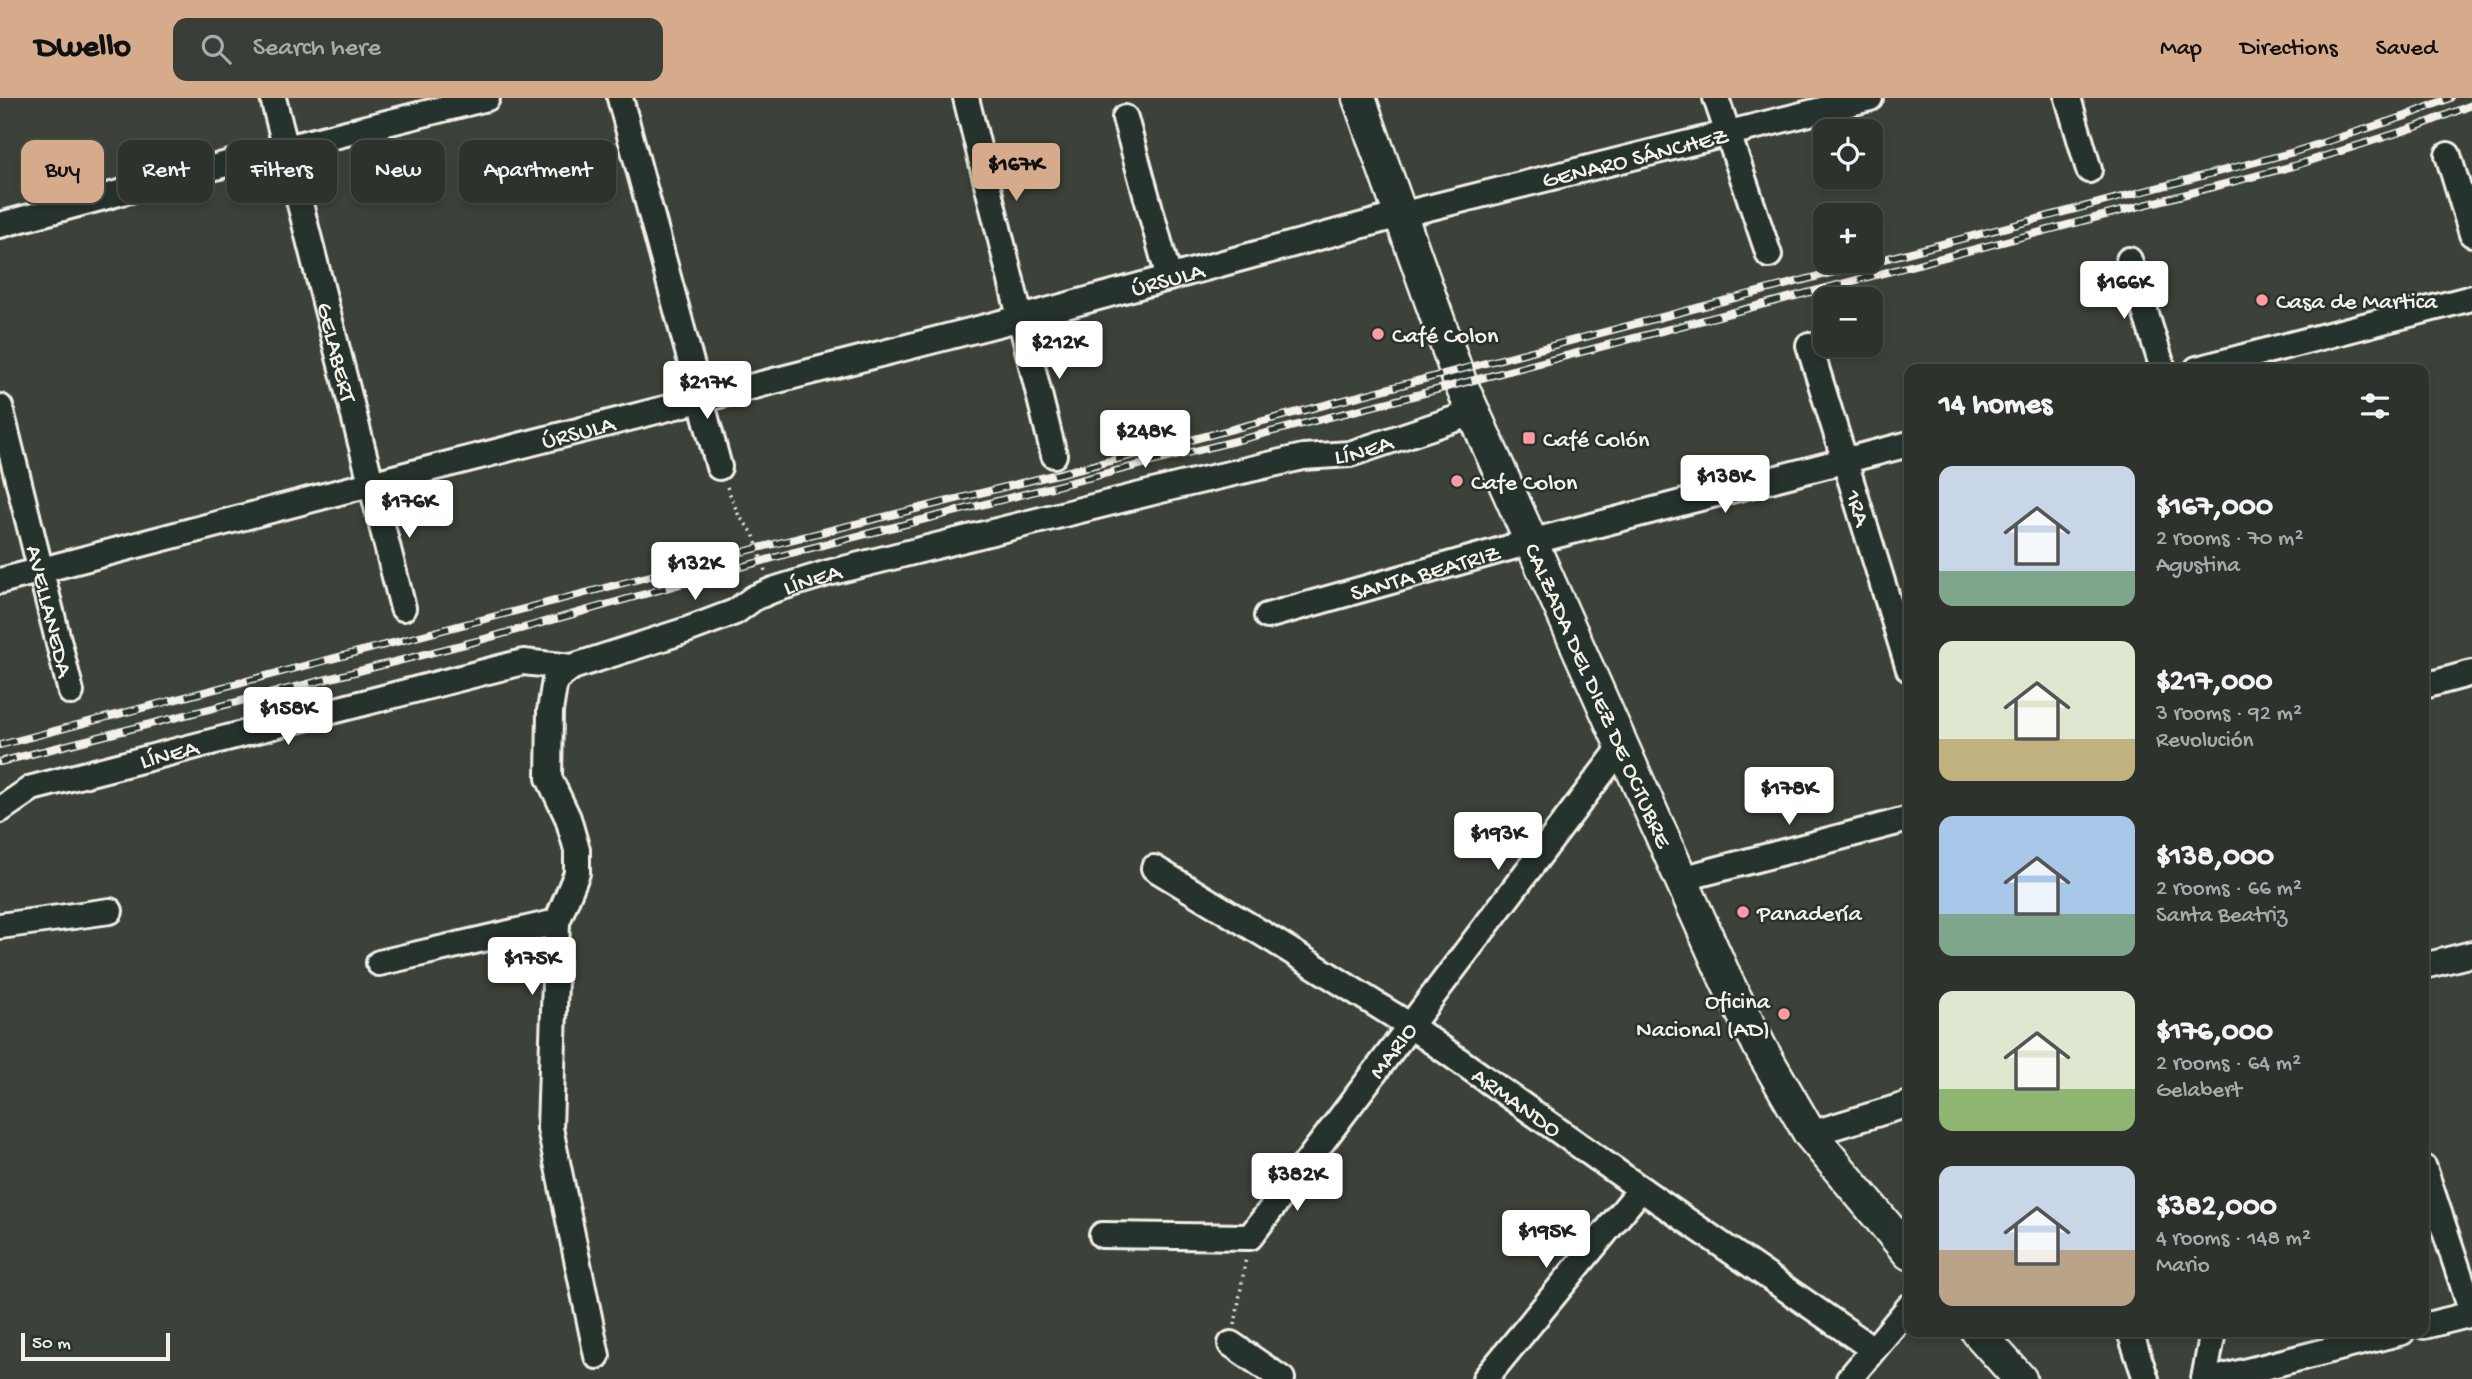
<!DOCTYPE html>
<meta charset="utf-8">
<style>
body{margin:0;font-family:"Gochi Hand",sans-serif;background:#393e38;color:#f1f3f6;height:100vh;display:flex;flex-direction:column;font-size:26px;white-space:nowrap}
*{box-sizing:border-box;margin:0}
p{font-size:23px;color:#a7aaa9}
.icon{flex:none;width:38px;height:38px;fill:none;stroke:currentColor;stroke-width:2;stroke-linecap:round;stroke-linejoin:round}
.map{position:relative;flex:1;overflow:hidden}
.drawer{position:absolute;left:1904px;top:266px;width:525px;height:973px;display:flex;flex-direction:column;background:#2d322c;border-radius:14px;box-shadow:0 4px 10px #0003,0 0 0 2px #484d48}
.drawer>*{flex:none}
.guide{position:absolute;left:21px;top:42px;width:665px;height:63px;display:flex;gap:14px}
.fabs{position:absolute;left:1813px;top:21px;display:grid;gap:14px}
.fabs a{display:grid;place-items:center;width:70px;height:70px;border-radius:14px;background:#2d322c;box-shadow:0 4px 10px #0003,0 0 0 2px #484d48;font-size:35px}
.scale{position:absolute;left:21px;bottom:18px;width:149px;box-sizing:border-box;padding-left:7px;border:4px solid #f4f1e8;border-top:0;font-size:19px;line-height:24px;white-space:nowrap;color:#f4f1e8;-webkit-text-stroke:5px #26332d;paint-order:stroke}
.price{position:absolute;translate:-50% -60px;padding:0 16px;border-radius:7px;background:#fff;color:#222;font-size:23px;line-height:46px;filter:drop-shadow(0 2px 4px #0008)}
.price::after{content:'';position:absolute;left:50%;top:42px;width:21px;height:16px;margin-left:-10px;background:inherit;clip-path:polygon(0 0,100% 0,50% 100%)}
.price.selected{background:#d6ab8b;color:#111}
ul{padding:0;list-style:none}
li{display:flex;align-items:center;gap:21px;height:175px;padding:0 35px}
li span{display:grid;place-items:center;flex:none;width:196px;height:140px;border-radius:14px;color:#555}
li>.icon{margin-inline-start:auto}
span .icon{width:84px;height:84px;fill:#fffc;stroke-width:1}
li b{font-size:30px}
h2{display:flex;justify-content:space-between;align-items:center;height:84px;padding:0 35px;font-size:30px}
.chip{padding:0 24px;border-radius:14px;background:#2d322c;box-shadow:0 4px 10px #0003,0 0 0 2px #484d48;font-size:24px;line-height:63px}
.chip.selected{background:#d6ab8b;color:#111}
header{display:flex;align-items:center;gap:42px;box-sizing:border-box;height:98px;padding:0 35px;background:#d6ab8b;color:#111}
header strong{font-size:33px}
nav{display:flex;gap:38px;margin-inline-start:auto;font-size:24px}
.search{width:490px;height:63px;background:#393e38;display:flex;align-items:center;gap:18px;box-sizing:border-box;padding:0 24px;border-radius:14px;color:#a7aaa9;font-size:26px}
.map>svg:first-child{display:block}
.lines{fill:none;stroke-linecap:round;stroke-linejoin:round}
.minor-casing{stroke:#f4f1e8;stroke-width:30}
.major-casing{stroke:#f4f1e8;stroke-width:37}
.path{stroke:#f4f1e8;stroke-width:3.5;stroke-dasharray:2 5;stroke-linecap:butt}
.minor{stroke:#26332d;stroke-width:24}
.major{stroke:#26332d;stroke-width:32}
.rail-casing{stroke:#f4f1e8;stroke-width:8}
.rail{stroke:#26332d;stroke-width:5;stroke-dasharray:16;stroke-linecap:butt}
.poi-dot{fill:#ff9aa2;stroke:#26332d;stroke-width:2.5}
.labels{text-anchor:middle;stroke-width:5;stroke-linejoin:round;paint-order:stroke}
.street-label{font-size:24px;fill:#f4f1e8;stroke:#26332d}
.poi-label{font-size:24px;fill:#f4f1e8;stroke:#26332d;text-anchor:start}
</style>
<header>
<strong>Dwello</strong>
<div class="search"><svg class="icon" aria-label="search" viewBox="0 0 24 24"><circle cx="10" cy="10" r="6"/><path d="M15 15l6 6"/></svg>Search here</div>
<nav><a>Map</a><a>Directions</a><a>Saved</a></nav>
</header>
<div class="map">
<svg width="2472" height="1281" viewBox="0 0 2472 1281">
<rect width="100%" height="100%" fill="#3c423a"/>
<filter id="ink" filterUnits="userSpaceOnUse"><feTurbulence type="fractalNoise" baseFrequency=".0143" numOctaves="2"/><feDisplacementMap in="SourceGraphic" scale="14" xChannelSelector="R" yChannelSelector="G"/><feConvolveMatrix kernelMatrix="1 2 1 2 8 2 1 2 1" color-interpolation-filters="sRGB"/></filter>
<g filter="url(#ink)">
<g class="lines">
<!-- minor casing -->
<g class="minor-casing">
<g id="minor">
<path id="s1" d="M273,0L403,510"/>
<polyline points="620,0 719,369"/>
<polyline points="966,0 1054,357"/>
<polyline points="1716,0 1769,157"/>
<polyline points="2068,0 2089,72"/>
<polyline points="1125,20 1169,180"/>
<polyline points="2448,57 2472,136"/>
<polyline points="0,127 286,50 487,0"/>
<polyline points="2129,162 2163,271"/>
<path id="s2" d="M1809,247L1909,571"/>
<polyline points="2197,271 2472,200"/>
<path id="s3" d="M0,309L71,594"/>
<path id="s4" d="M0,483L370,386L1021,220L1400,117L1870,0"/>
<path id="s5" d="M1267,518L1530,444L1909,346"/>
<polyline points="572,569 555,582 550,613 549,680 568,720 577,752 577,775 557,824 550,1030 597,1258"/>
<polyline points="2424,588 2472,575"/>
<path id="s6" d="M0,712L32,690L523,564L572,569L687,532L735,514L754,500L773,492L828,475L1181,387L1303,359L1350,356L1473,315"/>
<path id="s7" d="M1154,770L1273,842L1409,927L1641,1091L1873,1251"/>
<polyline points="1681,781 1909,721"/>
<polyline points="0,828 110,813"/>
<polyline points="379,865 557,824"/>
<polyline points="2424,868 2472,856"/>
<polyline points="1810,1036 1909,1006"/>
<polyline points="2424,1070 2472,1214"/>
<path id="s8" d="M1102,1137L1250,1139L1623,647"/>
<polyline points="2424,1228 2472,1216"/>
<polyline points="2130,1234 2146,1281"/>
<polyline points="1231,1246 1282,1281"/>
<polyline points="1485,1281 1641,1091"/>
<polyline points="1849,1281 1909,1209"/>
<polyline points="2204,1281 2213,1234"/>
<polyline points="2216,1281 2402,1234"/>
</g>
</g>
<!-- major casing -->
<g class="major-casing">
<g id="major">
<path id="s9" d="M1359,0L1460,284L1727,884L1761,951L1810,1036L1909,1155"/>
<polyline points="1978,1234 2020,1281"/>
</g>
</g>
<!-- path -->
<g class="path">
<polyline points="727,389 739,418 753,435 765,473"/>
<polyline points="1235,1227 1246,1159"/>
</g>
<!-- minor -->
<use href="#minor" class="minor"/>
<!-- major -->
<use href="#major" class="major"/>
<!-- rail casing -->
<g class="rail-casing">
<g id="rail">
<polyline points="0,647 758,450 1114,362 2294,54 2406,18 2450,0"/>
<polyline points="0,664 477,543 791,455 1405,300 2297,67 2416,29 2472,7"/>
</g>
</g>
<!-- rail -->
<use href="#rail" class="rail"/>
</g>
</g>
<!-- markers -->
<g class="poi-dot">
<circle cx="2262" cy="202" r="7"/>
<circle cx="1378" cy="236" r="7"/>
<rect x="1522" y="333" width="14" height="14" rx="3.5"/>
<circle cx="1457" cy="383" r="7"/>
<circle cx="1743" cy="814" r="7"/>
<circle cx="1784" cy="916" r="7"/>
</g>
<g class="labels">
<!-- street labels -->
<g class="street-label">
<text dy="8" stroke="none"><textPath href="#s4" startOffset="1689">GENARO SÁNCHEZ</textPath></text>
<text dy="8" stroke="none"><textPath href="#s4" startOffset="1206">ÚRSULA</textPath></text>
<text dy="8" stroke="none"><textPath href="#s1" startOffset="262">GELABERT</textPath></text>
<text dy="8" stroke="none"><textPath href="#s4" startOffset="597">ÚRSULA</textPath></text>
<text dy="8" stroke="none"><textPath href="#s6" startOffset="1419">LÍNEA</textPath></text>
<text dy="8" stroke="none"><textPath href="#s2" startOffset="170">1RA</textPath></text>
<text dy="8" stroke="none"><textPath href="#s5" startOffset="164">SANTA BEATRIZ</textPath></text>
<text dy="8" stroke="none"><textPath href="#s6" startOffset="852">LÍNEA</textPath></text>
<text dy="8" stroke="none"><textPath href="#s3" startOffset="210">AVELLANEDA</textPath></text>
<text dy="8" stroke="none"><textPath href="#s9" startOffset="644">CALZADA DEL DIEZ DE OCTUBRE</textPath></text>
<text dy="8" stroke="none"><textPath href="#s6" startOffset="180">LÍNEA</textPath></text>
<text dy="8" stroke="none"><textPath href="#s8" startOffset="383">MARIO</textPath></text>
<text dy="8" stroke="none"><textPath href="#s7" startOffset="432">ARMANDO</textPath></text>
</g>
<!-- poi labels -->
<g class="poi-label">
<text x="2276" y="210">Casa de Martica</text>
<text x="1392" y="244">Café Colon</text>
<text x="1543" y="348">Café Colón</text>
<text x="1471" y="391">Cafe Colon</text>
<text x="1757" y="822">Panadería</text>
<text x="1770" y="910" text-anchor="end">Oficina<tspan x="1770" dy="28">Nacional (AD)</tspan></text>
</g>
</g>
</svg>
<div class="fabs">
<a><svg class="icon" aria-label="locate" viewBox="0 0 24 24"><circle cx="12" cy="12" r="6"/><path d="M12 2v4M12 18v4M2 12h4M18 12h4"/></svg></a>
<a>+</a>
<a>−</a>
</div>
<div class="scale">50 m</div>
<b class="price selected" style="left:1016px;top:105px">$167K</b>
<b class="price" style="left:2124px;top:223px">$166K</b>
<b class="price" style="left:1059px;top:283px">$212K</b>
<b class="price" style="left:707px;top:323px">$217K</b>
<b class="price" style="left:1145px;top:372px">$248K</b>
<b class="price" style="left:1725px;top:417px">$138K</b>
<b class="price" style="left:409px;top:442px">$176K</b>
<b class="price" style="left:695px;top:504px">$132K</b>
<b class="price" style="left:288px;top:649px">$158K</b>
<b class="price" style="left:1789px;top:729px">$178K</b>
<b class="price" style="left:1498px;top:774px">$193K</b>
<b class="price" style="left:532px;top:899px">$175K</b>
<b class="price" style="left:1297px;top:1115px">$382K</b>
<b class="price" style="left:1546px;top:1172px">$195K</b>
<div class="guide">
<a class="chip selected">Buy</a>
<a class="chip">Rent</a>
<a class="chip">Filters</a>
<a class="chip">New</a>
<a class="chip">Apartment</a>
</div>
<section class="drawer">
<h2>14 homes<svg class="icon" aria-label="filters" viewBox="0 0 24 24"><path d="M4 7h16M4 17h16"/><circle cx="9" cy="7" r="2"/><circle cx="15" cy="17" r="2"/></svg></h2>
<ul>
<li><span style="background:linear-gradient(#c9d6e8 75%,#7fa58c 0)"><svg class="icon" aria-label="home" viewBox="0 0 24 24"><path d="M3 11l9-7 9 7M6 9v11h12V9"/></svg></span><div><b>$167,000</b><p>2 rooms · 70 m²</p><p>Agustina</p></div></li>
<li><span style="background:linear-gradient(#dfe7d0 70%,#c2b280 0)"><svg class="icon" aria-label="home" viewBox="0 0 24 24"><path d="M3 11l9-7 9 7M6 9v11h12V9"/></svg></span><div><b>$217,000</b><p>3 rooms · 92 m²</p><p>Revolución</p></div></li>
<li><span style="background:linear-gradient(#a9c7e8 70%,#7fa58c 0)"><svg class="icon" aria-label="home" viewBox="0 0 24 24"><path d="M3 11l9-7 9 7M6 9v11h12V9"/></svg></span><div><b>$138,000</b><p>2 rooms · 66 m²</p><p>Santa Beatriz</p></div></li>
<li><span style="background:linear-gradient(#dfe7d0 70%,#8fb573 0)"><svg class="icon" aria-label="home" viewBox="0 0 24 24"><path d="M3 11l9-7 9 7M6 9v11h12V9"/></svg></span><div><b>$176,000</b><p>2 rooms · 64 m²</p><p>Gelabert</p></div></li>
<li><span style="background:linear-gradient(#c9d6e8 60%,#b9a48a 0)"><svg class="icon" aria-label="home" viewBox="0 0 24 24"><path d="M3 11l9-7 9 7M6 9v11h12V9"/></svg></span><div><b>$382,000</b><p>4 rooms · 148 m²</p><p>Mario</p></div></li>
</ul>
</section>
</div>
